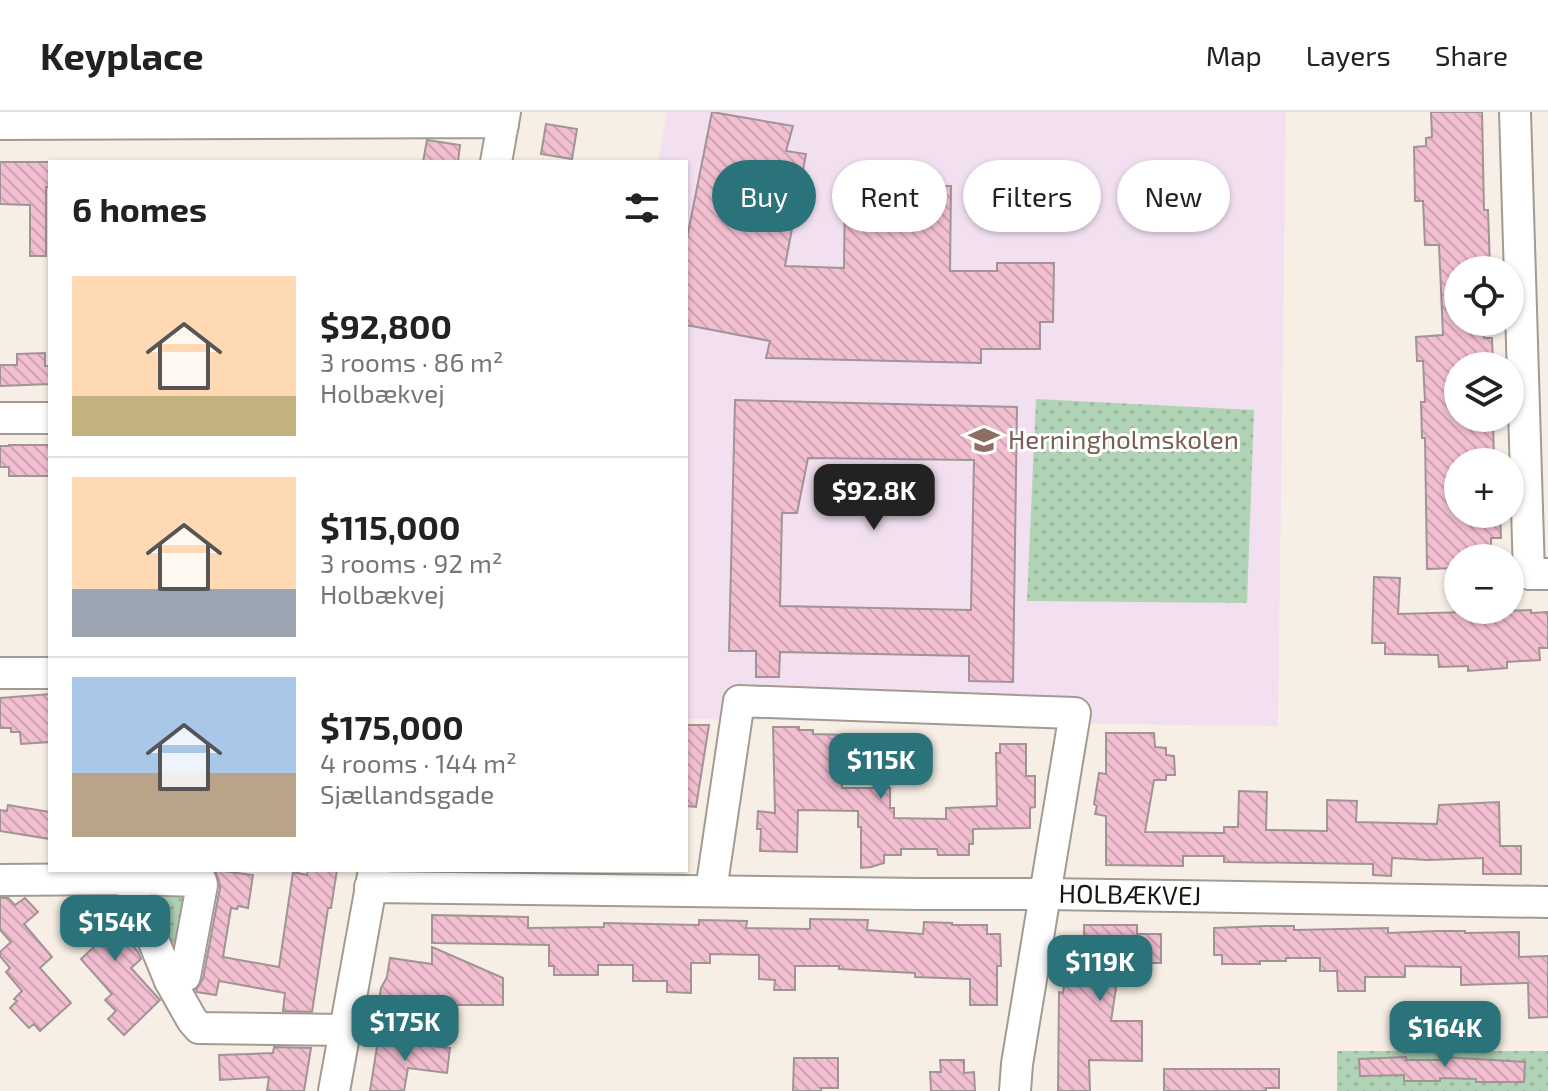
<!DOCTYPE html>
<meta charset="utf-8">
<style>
body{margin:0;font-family:"Exo 2",sans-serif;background:#f2f2f2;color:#222;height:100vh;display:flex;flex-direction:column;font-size:30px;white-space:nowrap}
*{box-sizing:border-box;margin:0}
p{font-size:26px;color:#767676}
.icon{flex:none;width:44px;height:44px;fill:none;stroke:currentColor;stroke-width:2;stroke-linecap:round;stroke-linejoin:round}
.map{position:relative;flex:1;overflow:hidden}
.details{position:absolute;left:48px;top:48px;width:640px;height:712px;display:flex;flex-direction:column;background:#fff;border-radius:0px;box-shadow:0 2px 6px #0004}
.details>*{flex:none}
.guide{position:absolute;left:712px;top:48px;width:716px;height:72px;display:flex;gap:16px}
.buttons{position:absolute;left:1444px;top:144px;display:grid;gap:16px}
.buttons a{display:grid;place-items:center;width:80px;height:80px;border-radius:50%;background:#fff;box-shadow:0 2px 6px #0004;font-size:40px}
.price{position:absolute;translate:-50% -68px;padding:0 18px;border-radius:16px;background:#2a737b;color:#fff;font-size:26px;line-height:52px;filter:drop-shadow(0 2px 4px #0008)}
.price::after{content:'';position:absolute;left:50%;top:48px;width:24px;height:18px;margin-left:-12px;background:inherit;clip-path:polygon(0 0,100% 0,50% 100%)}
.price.selected{background:#222;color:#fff}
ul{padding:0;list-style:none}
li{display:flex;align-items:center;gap:24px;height:200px;padding:0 24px}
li+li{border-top:2px solid #e0e0e0}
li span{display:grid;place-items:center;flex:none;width:224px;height:160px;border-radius:0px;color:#555}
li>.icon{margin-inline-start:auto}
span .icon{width:96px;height:96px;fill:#fffc;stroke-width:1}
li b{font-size:34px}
h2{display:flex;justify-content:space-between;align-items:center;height:96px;padding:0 24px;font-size:34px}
.pill{padding:0 28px;border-radius:36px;background:#fff;box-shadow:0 2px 6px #0004;font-size:28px;line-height:72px}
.pill.selected{background:#2a737b;color:#fff}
header{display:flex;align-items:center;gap:48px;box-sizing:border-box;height:112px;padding:0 40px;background:#fff;border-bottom:2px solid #e0e0e0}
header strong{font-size:38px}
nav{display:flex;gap:44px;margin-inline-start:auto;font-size:28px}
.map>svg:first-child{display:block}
.education{fill:#f2e0f1}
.green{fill:url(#green-dots)}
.building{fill:url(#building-back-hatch);stroke:#a09497;stroke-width:2;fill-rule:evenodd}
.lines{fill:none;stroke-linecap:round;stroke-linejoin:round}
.minor-casing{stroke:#a39b92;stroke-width:34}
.minor{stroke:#fff;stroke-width:30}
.labels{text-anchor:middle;stroke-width:6;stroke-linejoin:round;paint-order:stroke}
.education-label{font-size:26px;fill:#785e54;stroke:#fff;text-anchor:start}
.street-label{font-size:26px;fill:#181512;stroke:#fff}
</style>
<header>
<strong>Keyplace</strong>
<nav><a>Map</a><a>Layers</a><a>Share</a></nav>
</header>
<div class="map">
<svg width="1548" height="979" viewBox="0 0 1548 979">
<defs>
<pattern id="green-dots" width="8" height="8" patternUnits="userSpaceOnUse" patternTransform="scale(2)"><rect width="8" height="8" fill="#b0d3b5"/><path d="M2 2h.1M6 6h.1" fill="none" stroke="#97b49b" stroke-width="1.8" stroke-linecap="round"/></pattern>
<pattern id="building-back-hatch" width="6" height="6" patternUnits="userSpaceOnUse" patternTransform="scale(2)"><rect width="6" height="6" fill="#f2bfd0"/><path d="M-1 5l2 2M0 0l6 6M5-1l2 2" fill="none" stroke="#cfa3b2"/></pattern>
</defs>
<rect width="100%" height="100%" fill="#f7efe5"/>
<!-- education -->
<polygon class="education" points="667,0 1286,0 1278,614 686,607 686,50 658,50"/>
<!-- green -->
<g class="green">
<polygon points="1036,287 1254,298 1247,491 1027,489"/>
<polygon points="161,773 186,775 177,847 149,797"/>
<rect x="1337" y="939" width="211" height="40"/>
</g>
<!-- building -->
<g class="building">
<polygon points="712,0 793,14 786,39 806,42 785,154 844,156 845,69 873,70 873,59 925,59 925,74 951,74 950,159 997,159 997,151 1054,151 1053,210 1040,210 1040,237 981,237 981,251 766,246 770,229 686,213 686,131"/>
<polygon points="1431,0 1482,0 1484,98 1488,98 1490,155 1458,156 1458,210 1483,210 1484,226 1492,226 1493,254 1458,254 1458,306 1493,306 1494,350 1458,350 1458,402 1500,402 1501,426 1491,426 1491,446 1458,446 1458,456 1427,457 1425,326 1422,326 1421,290 1425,290 1423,249 1417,249 1416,225 1443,223 1439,133 1425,133 1423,89 1415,89 1414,35 1426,34 1426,26 1432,25"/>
<polygon points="546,12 577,17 572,47 541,42"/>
<polygon points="427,28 460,33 458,50 423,50"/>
<polygon points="0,50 50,50 50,75 46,75 46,144 30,144 30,93 0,92"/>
<polygon points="45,241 45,254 50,254 50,272 0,274 0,253 17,253 17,242"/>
<path d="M735,288L1017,295L1013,570L969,569V544L780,540L779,565H756V539H729ZM808,346L974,348L971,498L780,494L782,401H797Z"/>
<polygon points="9,333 50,333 50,364 9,364 9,355 0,355 0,334 9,334"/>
<polygon points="1374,465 1400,466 1398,502 1531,498 1531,501 1548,500 1548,536 1539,536 1540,548 1507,550 1507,556 1468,559 1468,554 1439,555 1438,543 1385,542 1385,531 1372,531"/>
<polygon points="50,582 50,630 21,632 20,620 11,620 11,616 0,616 0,586"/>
<polygon points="686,613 709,613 696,695 686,694"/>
<polygon points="773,615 799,615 799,618 813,618 813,622 851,623 850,640 843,640 842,676 890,676 890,696 894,696 894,706 946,707 946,696 997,694 996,641 1000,641 1000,632 1026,632 1026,664 1035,664 1035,695 1030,696 1030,716 973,717 973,732 969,732 969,743 938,743 937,737 901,737 901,743 884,743 884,751 871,755 861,756 861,715 858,715 858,699 798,698 797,740 760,739 761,717 757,717 758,699 775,701"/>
<polygon points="1106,621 1154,621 1155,635 1166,636 1166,643 1174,644 1175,663 1166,663 1166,668 1154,668 1145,720 1224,721 1224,715 1238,715 1239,679 1267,680 1266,718 1327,719 1327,688 1357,689 1356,710 1437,712 1439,693 1499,690 1500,734 1521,734 1521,762 1483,762 1483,746 1428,748 1392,746 1391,764 1373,763 1373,752 1224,750 1224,744 1183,744 1183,754 1106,753 1106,704 1095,702 1097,694 1094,692 1099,661 1106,662"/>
<polygon points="8,693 50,700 50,727 0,719 0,698 7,699"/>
<polygon points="215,758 253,763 248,796 238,794 237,797 231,796 223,845 279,855 293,760 307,763 308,758 337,758 331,796 328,796 312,900 283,899 285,881 219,869 216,883 197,880 196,878 203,867 220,776 219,769"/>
<polygon points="81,785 98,785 106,795 115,788 119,793 123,803 113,811 138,840 141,847 131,856 160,888 124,923 108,907 116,899 105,888 112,882 81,847 99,830 70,795"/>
<polygon points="0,786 8,786 15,793 25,786 38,800 24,812 52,845 40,856 71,891 40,919 34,912 29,916 10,896 17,889 14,887 22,879 6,860 10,856 0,844 0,840 11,830 0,818"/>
<polygon points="432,803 528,805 528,816 604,815 604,811 699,813 699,808 747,809 746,816 810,817 810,807 868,808 867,818 923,822 924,810 952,811 952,813 987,813 987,822 1000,822 1001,854 997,854 997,893 970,893 970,867 915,865 915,861 839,857 839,854 795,854 795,878 774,878 775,868 759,867 759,843 710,842 710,851 691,851 691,881 667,880 667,869 633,869 633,853 598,853 598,863 554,863 554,854 549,854 549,833 432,831"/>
<polygon points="1084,813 1137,813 1137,822 1161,822 1161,851 1147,851 1147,856 1119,856 1111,909 1142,909 1142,949 1089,948 1090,979 1058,979 1059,880 1063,881 1067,855 1084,858"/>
<polygon points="1266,814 1294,814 1294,818 1388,816 1388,821 1438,819 1465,819 1465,821 1519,820 1519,845 1548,844 1548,905 1529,906 1528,871 1461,873 1461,855 1405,854 1405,865 1365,865 1365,879 1338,879 1337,859 1320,859 1320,846 1286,846 1286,849 1260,849 1260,852 1222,852 1222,843 1214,843 1214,816"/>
<polygon points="432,835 503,866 503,893 454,893 454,903 377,901 381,876 387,865 390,846 432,852"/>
<polygon points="378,928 450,936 447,961 408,956 404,979 370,979"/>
<polygon points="274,935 311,936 304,979 267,979 269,965 220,968 219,943 273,941"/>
<polygon points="1406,945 1406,948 1443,948 1443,945 1525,950 1524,970 1476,970 1476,967 1440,966 1440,969 1404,969 1404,963 1360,964 1359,947"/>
<polygon points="794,946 838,946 838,976 821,976 821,979 793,979"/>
<polygon points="940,948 964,948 964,961 974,960 975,979 931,979 930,960 941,960"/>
<polygon points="1164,957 1279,957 1279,976 1266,976 1266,979 1164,979"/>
</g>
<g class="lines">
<!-- minor casing -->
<g class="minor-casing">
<g id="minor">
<polyline points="1515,0 1529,462 1548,462"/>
<polyline points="0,12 489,10 503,12"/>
<polyline points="496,50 505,0"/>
<polyline points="0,306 50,306"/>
<polyline points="0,561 50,561"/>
<polyline points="128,767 201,769 202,773 185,864 170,869"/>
<polyline points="0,768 128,767 170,869 192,908 199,916 345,918"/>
<polyline points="370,775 922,782 1045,782 1548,790"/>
<polyline points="712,778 713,765 739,589 1075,601 1017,952 1015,979"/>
<polyline points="334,979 374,758"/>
</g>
</g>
<!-- minor -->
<use href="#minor" class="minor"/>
</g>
<!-- icons -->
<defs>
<g id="school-bare" transform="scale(2.4)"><path d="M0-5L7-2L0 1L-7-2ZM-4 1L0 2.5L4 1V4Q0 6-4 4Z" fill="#8d6e63" stroke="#fff" stroke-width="2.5" paint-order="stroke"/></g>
</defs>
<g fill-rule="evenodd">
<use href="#school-bare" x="984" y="328"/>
</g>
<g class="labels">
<!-- education labels -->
<g class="education-label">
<text x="1008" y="337">Herningholmskolen</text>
</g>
<!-- street labels -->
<g class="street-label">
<text transform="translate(1130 783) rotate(1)" y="9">HOLBÆKVEJ</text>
</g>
</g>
</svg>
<div class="buttons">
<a><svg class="icon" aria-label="locate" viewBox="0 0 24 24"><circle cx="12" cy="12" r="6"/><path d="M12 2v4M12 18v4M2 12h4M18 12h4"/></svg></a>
<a><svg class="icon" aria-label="layers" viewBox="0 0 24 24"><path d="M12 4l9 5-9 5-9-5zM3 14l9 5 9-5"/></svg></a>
<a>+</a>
<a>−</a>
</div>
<b class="price selected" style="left:874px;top:420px">$92.8K</b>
<b class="price" style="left:881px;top:689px">$115K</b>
<b class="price" style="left:115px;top:851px">$154K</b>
<b class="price" style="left:1100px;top:891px">$119K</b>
<b class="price" style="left:405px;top:951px">$175K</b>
<b class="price" style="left:1445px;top:957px">$164K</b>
<div class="guide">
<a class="pill selected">Buy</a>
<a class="pill">Rent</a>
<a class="pill">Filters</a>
<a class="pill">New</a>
</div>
<section class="details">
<h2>6 homes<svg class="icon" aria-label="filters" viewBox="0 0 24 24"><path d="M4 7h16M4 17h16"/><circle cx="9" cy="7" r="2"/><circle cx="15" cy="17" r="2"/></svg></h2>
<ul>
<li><span style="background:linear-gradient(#ffd9b3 75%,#c2b280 0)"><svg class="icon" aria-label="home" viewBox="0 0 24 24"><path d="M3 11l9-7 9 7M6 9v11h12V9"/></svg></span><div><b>$92,800</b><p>3 rooms · 86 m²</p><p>Holbækvej</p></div></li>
<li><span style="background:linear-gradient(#ffd9b3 70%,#9aa5b1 0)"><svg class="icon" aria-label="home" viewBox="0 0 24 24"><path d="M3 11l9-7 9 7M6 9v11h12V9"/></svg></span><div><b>$115,000</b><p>3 rooms · 92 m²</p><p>Holbækvej</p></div></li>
<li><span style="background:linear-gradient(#a9c7e8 60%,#b9a48a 0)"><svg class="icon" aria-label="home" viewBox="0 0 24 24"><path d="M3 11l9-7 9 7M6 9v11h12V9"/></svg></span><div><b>$175,000</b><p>4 rooms · 144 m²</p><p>Sjællandsgade</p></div></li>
</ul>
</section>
</div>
